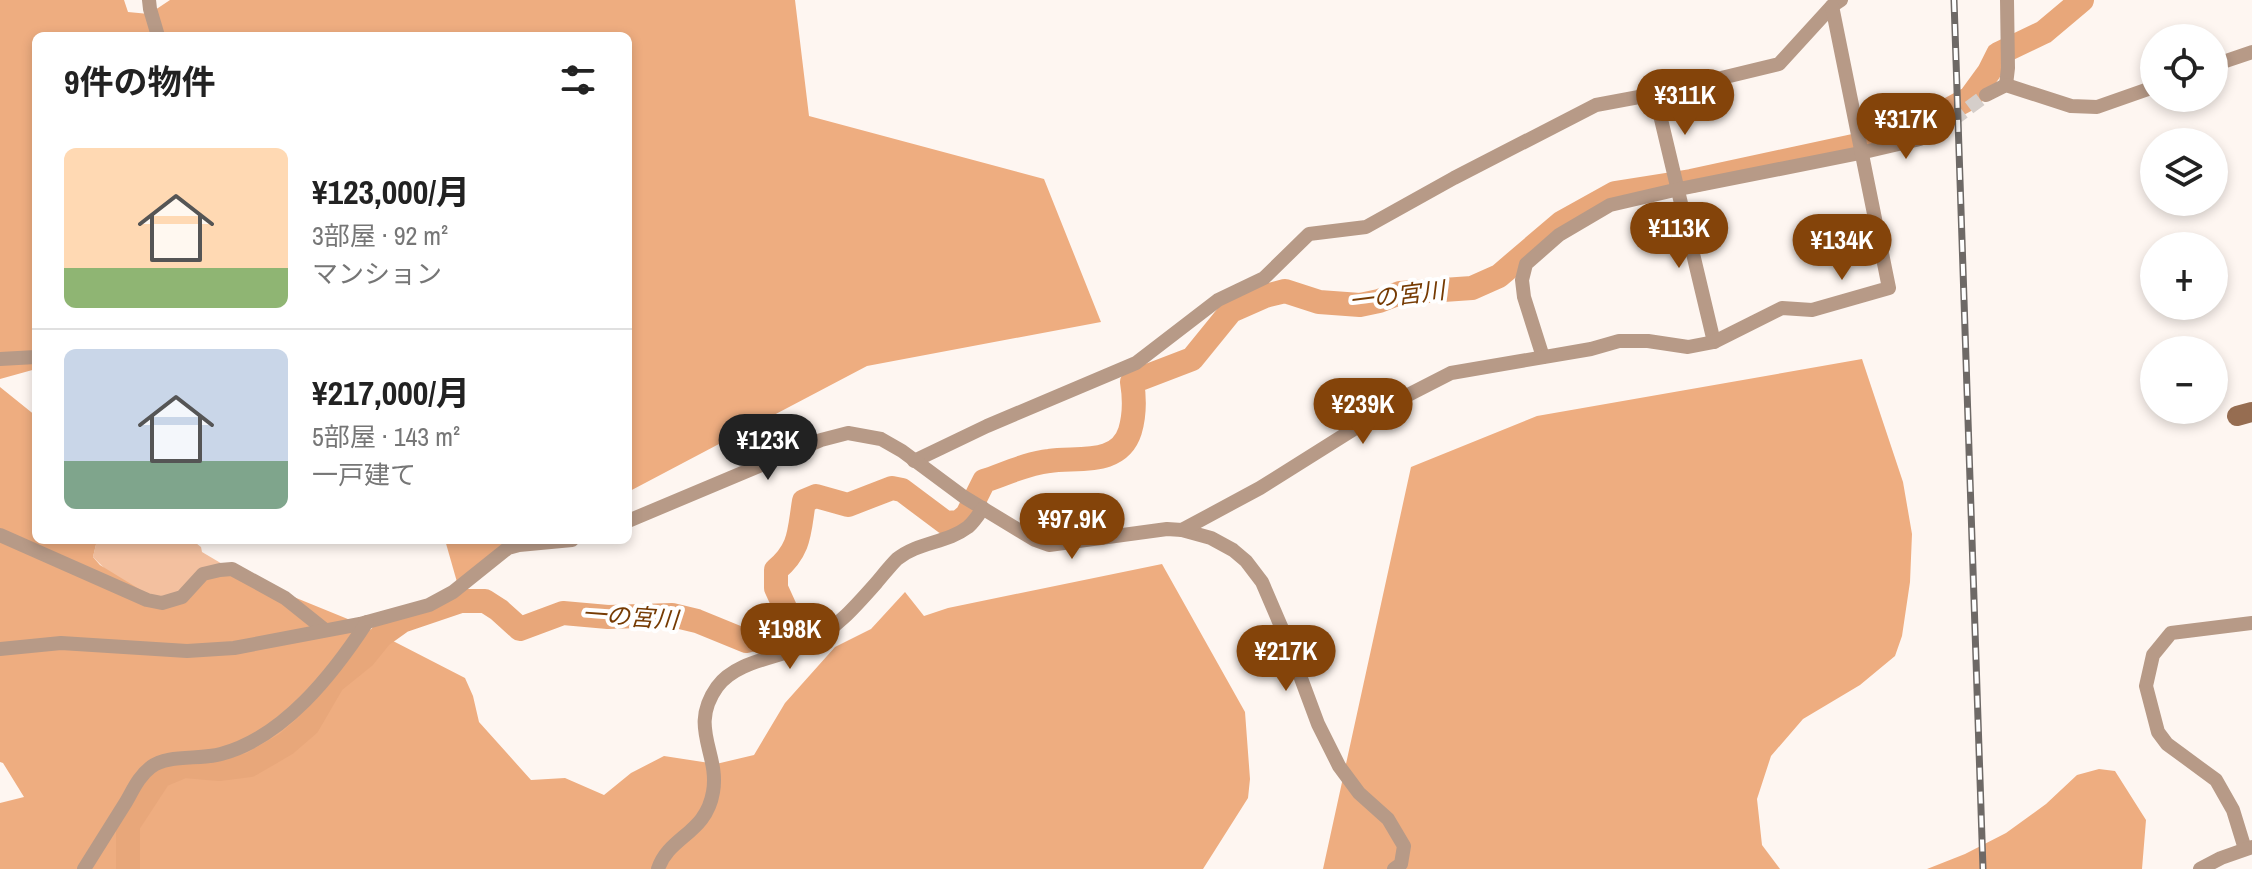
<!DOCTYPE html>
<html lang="ja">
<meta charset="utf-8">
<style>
body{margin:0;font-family:"Archivo Narrow","Noto Sans JP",sans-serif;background:#f2f2f2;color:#222;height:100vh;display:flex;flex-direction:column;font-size:30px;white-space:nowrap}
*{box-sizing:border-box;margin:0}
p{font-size:26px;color:#767676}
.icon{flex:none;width:44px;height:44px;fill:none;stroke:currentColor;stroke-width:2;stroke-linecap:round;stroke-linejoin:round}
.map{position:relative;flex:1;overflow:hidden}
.details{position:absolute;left:32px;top:32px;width:600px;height:512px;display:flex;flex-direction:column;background:#fff;border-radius:12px;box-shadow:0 4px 12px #0003}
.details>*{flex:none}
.tools{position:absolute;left:2140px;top:24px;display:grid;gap:16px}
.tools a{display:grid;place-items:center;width:88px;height:88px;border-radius:50%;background:#fff;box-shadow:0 4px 12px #0003;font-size:40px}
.price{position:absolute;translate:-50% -68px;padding:0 18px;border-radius:28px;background:#84440a;color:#fff;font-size:26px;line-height:52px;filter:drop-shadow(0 2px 4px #0008)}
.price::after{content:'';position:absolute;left:50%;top:48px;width:24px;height:18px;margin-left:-12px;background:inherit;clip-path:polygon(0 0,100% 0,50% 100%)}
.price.active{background:#222;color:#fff}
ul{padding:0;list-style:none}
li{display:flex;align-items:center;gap:24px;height:200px;padding:0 32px}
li+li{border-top:2px solid #e0e0e0}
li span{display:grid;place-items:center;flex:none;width:224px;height:160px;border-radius:12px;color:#555}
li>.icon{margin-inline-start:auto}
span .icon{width:96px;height:96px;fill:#fffc;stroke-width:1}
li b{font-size:34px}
h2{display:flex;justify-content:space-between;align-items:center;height:96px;padding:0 32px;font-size:34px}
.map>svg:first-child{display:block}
.green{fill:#f3c09f}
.forest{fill:#eead80}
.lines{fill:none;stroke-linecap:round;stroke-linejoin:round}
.river{stroke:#e8a77a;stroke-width:24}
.street-tunnel{stroke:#d5ceca;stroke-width:14;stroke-dasharray:14 7;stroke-linecap:butt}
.street{stroke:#b79a87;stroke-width:14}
.secondary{stroke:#966d51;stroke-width:20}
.rail-casing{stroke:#6e6966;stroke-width:7}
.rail{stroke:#fff;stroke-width:4;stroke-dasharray:12;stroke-linecap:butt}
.labels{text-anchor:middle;stroke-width:8;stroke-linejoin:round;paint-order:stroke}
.water-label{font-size:24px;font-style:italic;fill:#763b03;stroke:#fff}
</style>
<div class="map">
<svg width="2252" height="869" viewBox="0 0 2252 869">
<rect width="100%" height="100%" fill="#fef6f1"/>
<!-- green -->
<polygon class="green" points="97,540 192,540 201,547 202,552 224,565 192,586 156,602 127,591 93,557"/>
<!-- forest -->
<g class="forest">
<polygon points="0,0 124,0 128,12 149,14 170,0 795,0 809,116 1044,179 1101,322 867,366 628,492 628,36 36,36 36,369 0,379"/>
<polygon points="1862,359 1903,482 1912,534 1910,582 1902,636 1895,656 1860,685 1803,719 1771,756 1757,799 1762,845 1780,869 1323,869 1411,467 1537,416"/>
<polygon points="0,387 36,416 36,540 97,540 93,557 100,565 162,603 206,574 228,570 360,624 465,678 473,696 479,722 531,780 565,778 604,795 631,773 664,756 716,764 754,755 785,703 835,647 871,629 905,592 924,616 948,608 1162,564 1245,712 1250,779 1248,798 1203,869 0,869 0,803 24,797 3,763 0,762"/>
<polygon points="445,540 537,540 457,582"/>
<polygon points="2099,769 2115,771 2146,820 2142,869 1927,869 1965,854 2006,833 2046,804 2077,775"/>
</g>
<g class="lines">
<!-- river -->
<path class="river" d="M128,869V825L160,776L184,766L219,769L250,765L286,744L308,725L333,682L364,657L381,636L402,621L461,601H485L499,610L520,629L563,613L608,617L672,615L697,621L746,641L785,632L791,621L776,588V570C801,549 799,531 804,501L816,496L848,505L892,488L902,490L946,523L959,522L967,515L984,481C1005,474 1028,463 1049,461C1079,457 1119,466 1130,431C1135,414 1135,400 1132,382L1192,359L1231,311L1265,296L1285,291L1319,302L1360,305L1379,301L1400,293L1472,288L1499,276L1561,223L1615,193L1691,181L1900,136L1970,98L1989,72L1998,54L2044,32L2082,0"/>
<!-- street-tunnel -->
<polyline class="street-tunnel" points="1933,129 1958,116 1986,95"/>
<!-- street -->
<g class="street">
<polyline points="149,0 150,9 158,36"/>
<polyline points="2214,65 2252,52"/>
<polyline points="2006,85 2008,68 2007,0"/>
<polyline points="1655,94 1714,342"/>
<polyline points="1986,95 2006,85 2071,106 2097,107 2154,87"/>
<polyline points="1543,357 1524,297 1522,280 1526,264 1559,235 1610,205 1679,189 1860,153 1920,139 1933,129"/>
<polyline points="0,359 36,357"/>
<polyline points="914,461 987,426 1136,363 1218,300 1264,278 1309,234 1366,227 1454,178 1596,105 1655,94 1779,64 1832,6 1841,0"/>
<polyline points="628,521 821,440 848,433 881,439 902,451 964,497 1035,540 1049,545 1167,529 1182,530 1211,538 1233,550 1246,561 1262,582 1286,638 1318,724 1339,766 1359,793 1388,819 1404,846 1401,864 1394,869"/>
<polyline points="1182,530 1260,488 1408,395 1451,373 1591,349 1619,341 1648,341 1688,347 1714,342 1782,308 1812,310 1889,288 1832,6"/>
<polyline points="0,535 147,600 162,603 182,597 203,574 220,570 232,569 285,598 325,630"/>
<polyline points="0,649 61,643 187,651 234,648 360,624 429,605 453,592 508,548 519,545 572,540"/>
<polyline points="2245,849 2233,810 2216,780 2167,744 2158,732 2146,686 2153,655 2171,633 2252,623"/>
<path d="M84,869C98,847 112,824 126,802C133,790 139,776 151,767C167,754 200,760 221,754C284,737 333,674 367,622"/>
<path d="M658,869C669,836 706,834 713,792C720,753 688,728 717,687C736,661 777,658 804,646C834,631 855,607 877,582C883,575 890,566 897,559C918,542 947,543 968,527C974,522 979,514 983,508"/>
<polyline points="2200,869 2221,858 2252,847"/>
</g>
<!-- secondary -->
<polyline class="secondary" points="2237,416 2252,412"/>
<!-- rail casing -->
<g class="rail-casing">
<polyline id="rail" points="1954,0 1983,869"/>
</g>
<!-- rail -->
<use href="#rail" class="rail"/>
</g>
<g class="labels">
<!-- water labels -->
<g class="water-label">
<text transform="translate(1397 296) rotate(-7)" y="8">一の宮川</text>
<text transform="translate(630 617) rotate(4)" y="8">一の宮川</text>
</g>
</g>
</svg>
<div class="tools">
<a><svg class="icon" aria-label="locate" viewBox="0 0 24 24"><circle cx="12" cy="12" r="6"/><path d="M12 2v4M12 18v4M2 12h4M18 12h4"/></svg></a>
<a><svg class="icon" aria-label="layers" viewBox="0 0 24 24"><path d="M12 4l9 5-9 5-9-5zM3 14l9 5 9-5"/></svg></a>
<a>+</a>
<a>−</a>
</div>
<b class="price" style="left:1685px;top:137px">¥311K</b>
<b class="price" style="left:1906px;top:161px">¥317K</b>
<b class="price" style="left:1679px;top:270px">¥113K</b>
<b class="price" style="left:1842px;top:282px">¥134K</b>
<b class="price" style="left:1363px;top:446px">¥239K</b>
<b class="price active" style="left:768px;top:482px">¥123K</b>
<b class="price" style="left:1072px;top:561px">¥97.9K</b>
<b class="price" style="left:790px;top:671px">¥198K</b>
<b class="price" style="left:1286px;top:693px">¥217K</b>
<section class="details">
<h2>9件の物件<svg class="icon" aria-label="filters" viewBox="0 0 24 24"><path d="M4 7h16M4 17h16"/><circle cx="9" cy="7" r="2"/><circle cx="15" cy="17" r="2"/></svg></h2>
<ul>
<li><span style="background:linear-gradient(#ffd9b3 75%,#8fb573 0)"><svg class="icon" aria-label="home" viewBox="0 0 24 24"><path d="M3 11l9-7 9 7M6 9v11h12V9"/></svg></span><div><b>¥123,000/月</b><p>3部屋 · 92 m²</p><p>マンション</p></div></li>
<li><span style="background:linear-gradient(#c9d6e8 70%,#7fa58c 0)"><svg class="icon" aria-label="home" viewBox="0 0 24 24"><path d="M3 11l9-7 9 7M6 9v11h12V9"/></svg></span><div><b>¥217,000/月</b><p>5部屋 · 143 m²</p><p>一戸建て</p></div></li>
</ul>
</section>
</div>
